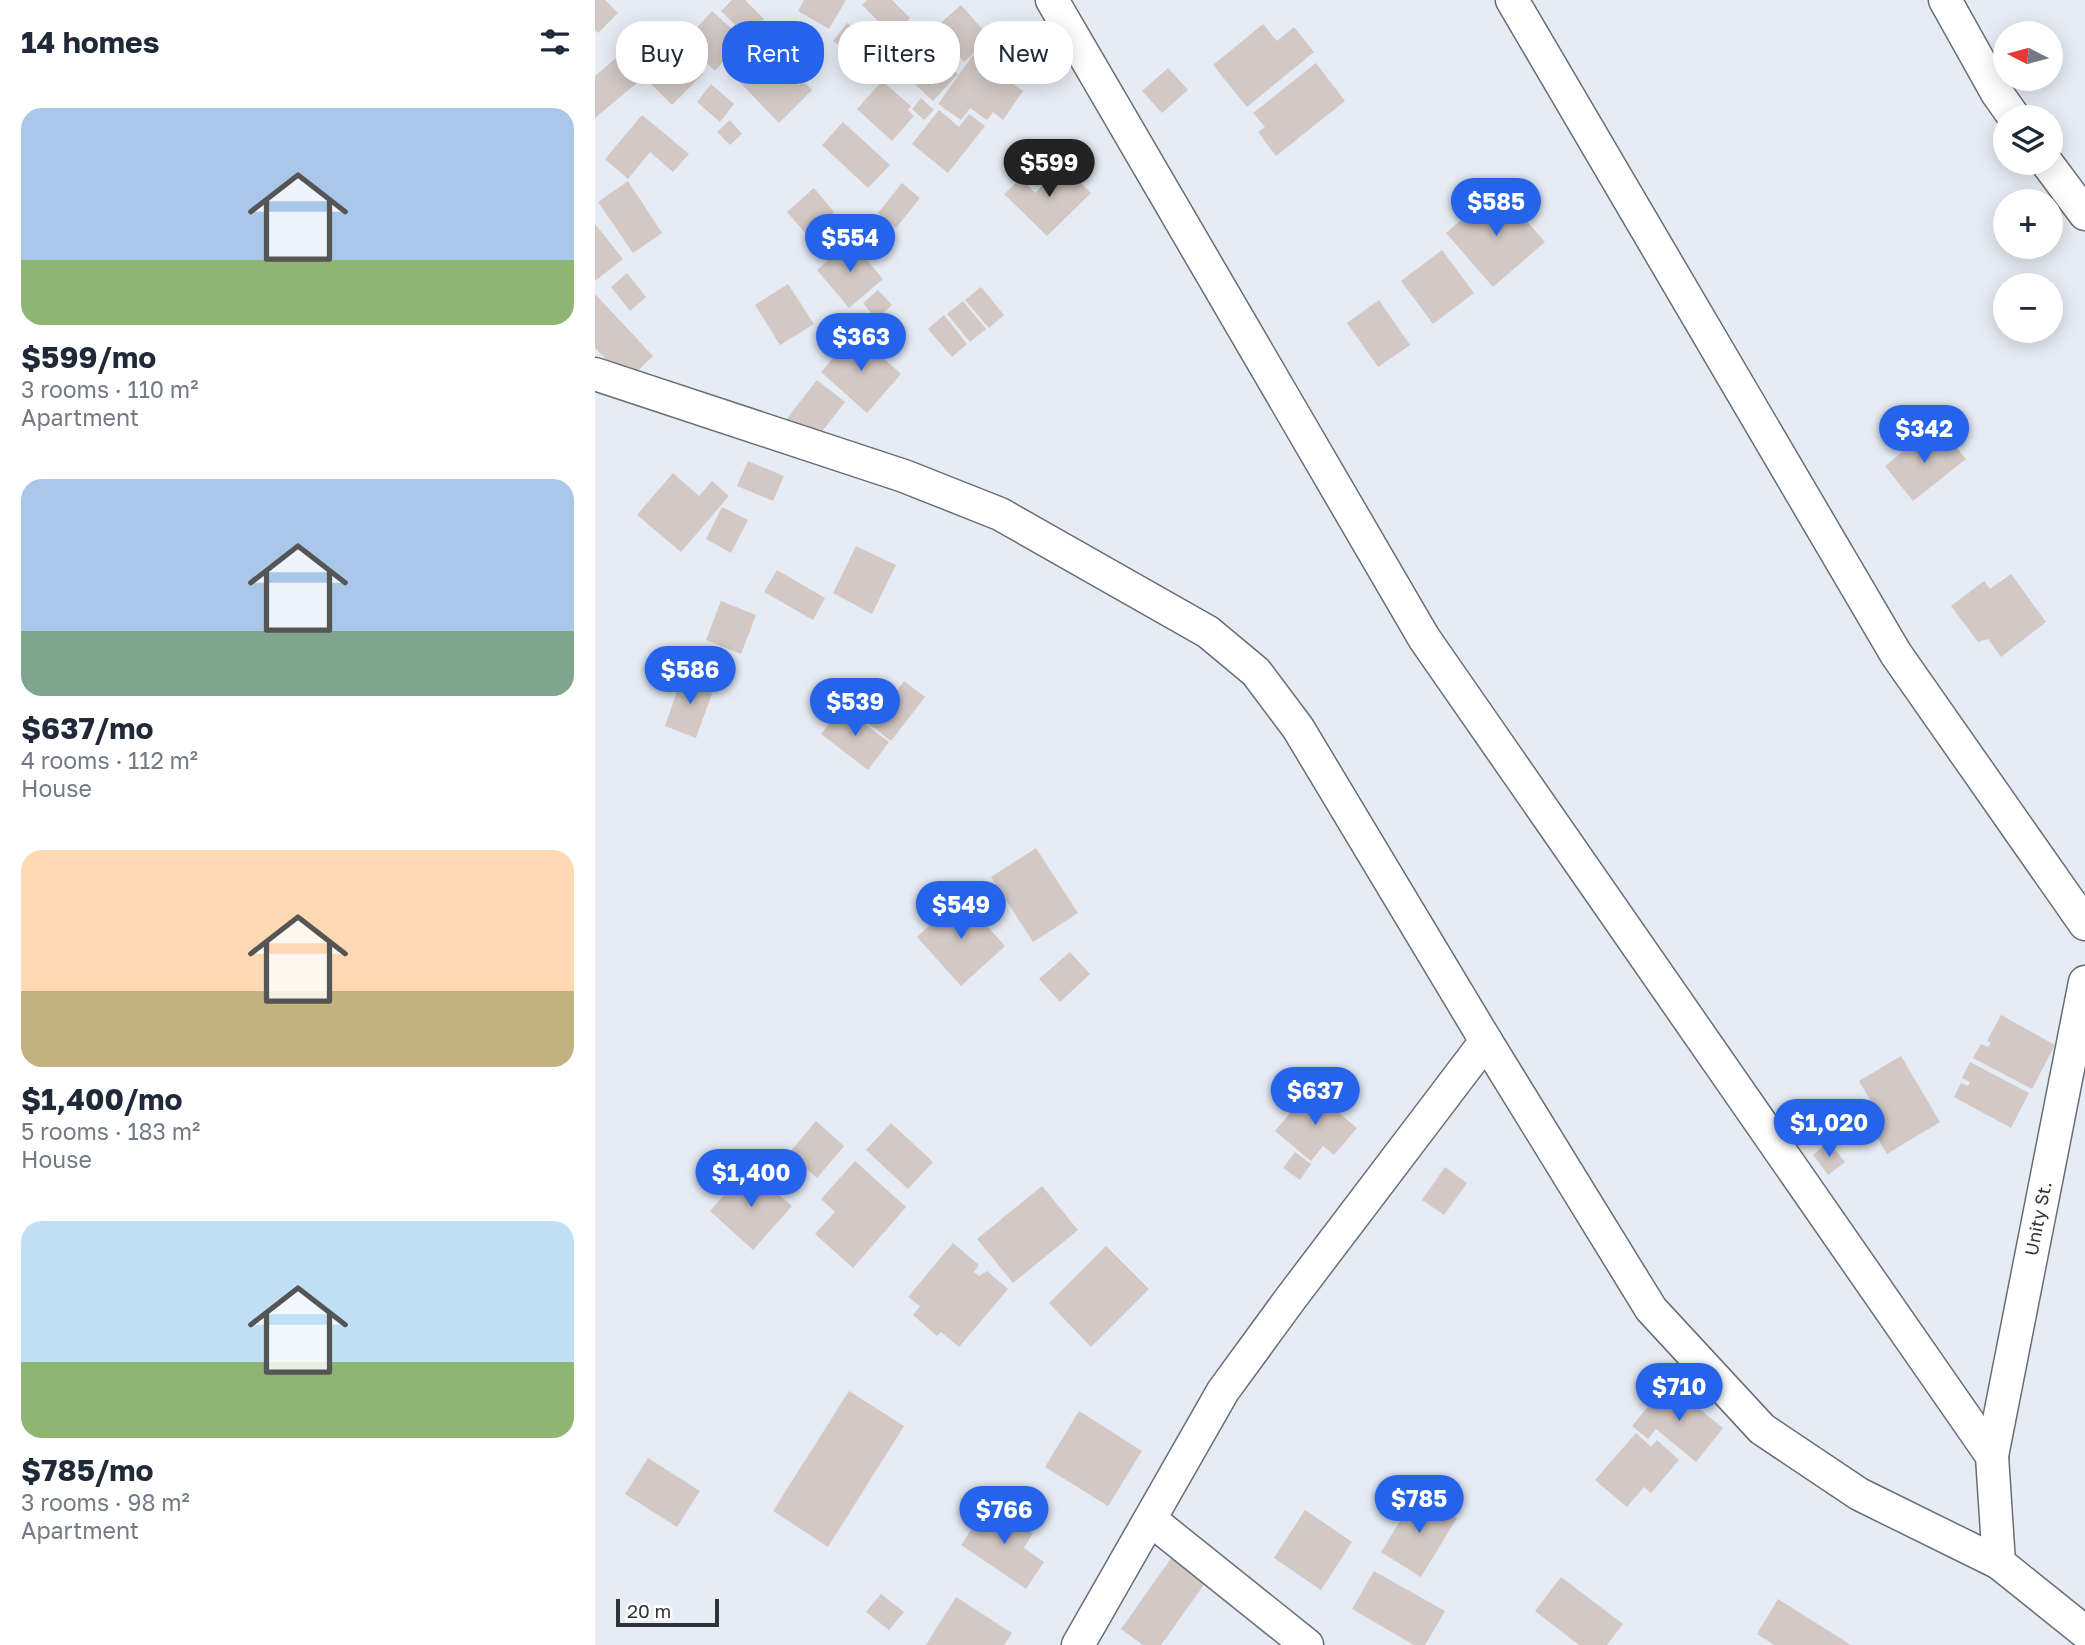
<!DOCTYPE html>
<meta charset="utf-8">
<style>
body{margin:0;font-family:"Golos Text",sans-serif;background:#f2f2f3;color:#1f2937;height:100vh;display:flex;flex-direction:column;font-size:26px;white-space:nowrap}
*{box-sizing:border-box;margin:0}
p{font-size:23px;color:#747a83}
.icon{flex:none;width:38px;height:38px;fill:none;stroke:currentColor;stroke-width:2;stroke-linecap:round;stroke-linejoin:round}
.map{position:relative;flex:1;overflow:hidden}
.side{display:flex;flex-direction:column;background:#fff;width:595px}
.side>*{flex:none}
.top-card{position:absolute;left:21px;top:21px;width:665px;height:63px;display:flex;gap:14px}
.needle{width:46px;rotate:276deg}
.tools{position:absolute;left:1398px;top:21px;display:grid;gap:14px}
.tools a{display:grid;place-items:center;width:70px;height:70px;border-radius:50%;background:#fff;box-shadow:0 4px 18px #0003;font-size:35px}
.scale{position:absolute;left:21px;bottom:18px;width:103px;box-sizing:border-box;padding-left:7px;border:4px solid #313437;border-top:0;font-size:19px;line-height:24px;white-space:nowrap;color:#313437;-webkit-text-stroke:5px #fff;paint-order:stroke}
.price{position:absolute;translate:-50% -60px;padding:0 16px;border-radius:24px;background:#2563eb;color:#fff;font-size:23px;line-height:46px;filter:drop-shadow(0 2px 4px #0008)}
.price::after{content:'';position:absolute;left:50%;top:42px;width:21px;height:16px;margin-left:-10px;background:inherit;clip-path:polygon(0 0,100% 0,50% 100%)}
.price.on{background:#222;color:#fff}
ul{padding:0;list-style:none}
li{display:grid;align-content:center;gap:14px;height:371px;padding:0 21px}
li span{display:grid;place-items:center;height:217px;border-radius:21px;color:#555}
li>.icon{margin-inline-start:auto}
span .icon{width:126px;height:126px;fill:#fffc;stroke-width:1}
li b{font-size:30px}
h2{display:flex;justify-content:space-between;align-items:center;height:84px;padding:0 21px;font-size:30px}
.chip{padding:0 24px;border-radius:28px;background:#fff;box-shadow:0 4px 18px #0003;font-size:24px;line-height:63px}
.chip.on{background:#2563eb;color:#fff}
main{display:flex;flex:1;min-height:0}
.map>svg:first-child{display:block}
.building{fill:#d3c8c4}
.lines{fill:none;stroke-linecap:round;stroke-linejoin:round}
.street-casing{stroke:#686e75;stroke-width:35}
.street{stroke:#fff;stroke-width:32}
.labels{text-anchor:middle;stroke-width:6;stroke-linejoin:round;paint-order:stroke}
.street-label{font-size:18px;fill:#313437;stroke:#fff}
</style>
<main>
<section class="side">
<h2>14 homes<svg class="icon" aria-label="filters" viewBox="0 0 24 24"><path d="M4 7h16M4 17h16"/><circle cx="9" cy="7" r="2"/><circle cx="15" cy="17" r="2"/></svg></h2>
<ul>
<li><span style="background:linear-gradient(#a9c7e8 70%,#8fb573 0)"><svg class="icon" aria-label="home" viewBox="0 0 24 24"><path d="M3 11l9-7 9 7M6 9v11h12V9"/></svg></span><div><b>$599/mo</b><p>3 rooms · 110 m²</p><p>Apartment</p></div></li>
<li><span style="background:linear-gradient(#a9c7e8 70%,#7fa58c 0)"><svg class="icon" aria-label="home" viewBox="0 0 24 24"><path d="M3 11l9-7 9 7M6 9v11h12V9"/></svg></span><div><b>$637/mo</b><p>4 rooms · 112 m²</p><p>House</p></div></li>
<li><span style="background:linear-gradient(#ffd9b3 65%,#c2b280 0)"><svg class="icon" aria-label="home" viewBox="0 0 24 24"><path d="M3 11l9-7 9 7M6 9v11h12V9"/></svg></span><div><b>$1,400/mo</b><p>5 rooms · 183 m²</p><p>House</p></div></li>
<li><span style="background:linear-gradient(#bfe0f5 65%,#8fb573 0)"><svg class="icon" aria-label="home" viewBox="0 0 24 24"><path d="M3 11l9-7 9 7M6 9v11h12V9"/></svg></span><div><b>$785/mo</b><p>3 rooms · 98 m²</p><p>Apartment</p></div></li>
</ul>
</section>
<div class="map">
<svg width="1490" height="1645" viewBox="0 0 1490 1645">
<rect width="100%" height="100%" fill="#e6ecf5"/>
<!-- building -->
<g class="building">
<polygon points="0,0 10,0 23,13 3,33 0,30"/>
<polygon points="137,0 150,0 169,19 151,36 126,11"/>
<polygon points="209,0 251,0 234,29 203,11"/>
<polygon points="272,0 297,0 315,18 298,36 267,5"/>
<polygon points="366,5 395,38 369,62 340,28"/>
<polygon points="117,11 148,39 120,71 89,42"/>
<polygon points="252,23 281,44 268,62 238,41"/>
<polygon points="668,24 682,41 699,27 719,52 652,107 618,65"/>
<polygon points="161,33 217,90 184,123 128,65"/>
<polygon points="411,34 428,49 407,72 391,57"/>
<polygon points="327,40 363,74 338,101 302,68"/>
<polygon points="82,48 108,74 77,105 51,79"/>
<polygon points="28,52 49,77 0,118 0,76"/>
<polygon points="378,55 428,91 408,120 398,112 392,120 375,108 366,120 343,104"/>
<polygon points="721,63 750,101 681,156 663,132 670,127 658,113"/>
<polygon points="573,68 593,90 567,113 547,91"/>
<polygon points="287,81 316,106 313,110 319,116 297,141 262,109"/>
<polygon points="116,84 139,104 125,122 102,102"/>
<polygon points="326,98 339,110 329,120 317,109"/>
<polygon points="344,110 364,127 374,114 390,126 353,173 317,144"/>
<polygon points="47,115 94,154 78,172 55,152 33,179 10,159"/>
<polygon points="135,120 147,134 135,145 122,132"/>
<polygon points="248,122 295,165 273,188 227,145"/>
<polygon points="468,165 496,193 452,236 409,194 426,178 440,193"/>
<polygon points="33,181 67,233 38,253 3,202"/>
<polygon points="307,183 325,198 301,228 283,213"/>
<polygon points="219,188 239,212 213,236 192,212"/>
<polygon points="903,188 950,242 898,287 851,233"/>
<polygon points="0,224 28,259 0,281"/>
<polygon points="256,241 288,279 254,308 222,270"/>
<polygon points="847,250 879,293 838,324 806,281"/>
<polygon points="32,273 51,297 35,311 16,287"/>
<polygon points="193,284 219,324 185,345 160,305"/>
<polygon points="386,287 409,315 394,328 370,300"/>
<polygon points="283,290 297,305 281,319 268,303"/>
<polygon points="0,294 58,356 32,381 0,348"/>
<polygon points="784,300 815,345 783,367 752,323"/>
<polygon points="368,301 391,329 375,342 352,314"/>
<polygon points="349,315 372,344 357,357 333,329"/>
<polygon points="260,333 306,374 272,413 226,372"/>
<polygon points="222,380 250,402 218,443 190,421"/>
<polygon points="1332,432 1343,447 1354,438 1371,459 1318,501 1290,466"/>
<polygon points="153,461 189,476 178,501 142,486"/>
<polygon points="78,473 104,496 117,481 134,496 86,552 42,515"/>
<polygon points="127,507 153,520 136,553 111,539"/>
<polygon points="261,546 301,565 277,614 238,593"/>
<polygon points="182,570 230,598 218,620 169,592"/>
<polygon points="1416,574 1451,622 1406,657 1393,639 1383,642 1356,606 1389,581 1395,589"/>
<polygon points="126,601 161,615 146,654 111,640"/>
<polygon points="88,674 120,685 101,738 70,726"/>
<polygon points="309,681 330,697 296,741 250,705 265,685 291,705"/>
<polygon points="247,707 294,742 273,770 226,734"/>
<polygon points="441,848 483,913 438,942 396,877"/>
<polygon points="365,896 410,946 366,986 322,937"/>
<polygon points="475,952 495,974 465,1002 444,979"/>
<polygon points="1406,1015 1460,1045 1437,1089 1378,1058 1386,1044 1393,1047 1396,1043 1392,1041"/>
<polygon points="1306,1056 1345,1122 1292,1154 1279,1132 1290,1125 1264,1081"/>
<polygon points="1375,1062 1434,1093 1416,1128 1359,1097 1366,1083 1373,1086 1375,1082 1367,1078"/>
<polygon points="715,1089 762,1128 739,1155 728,1146 716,1161 680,1131"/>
<polygon points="221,1121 249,1146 222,1178 194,1153"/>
<polygon points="296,1123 338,1162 313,1189 271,1150"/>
<polygon points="1234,1142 1250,1162 1233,1175 1218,1155"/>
<polygon points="700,1152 716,1164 705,1180 688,1168"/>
<polygon points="260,1161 311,1207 258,1268 220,1234 240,1212 226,1199"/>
<polygon points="850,1167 872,1183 849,1215 827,1200"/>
<polygon points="153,1168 197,1206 158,1250 115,1211"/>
<polygon points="447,1186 483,1230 418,1283 382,1239"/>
<polygon points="358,1243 384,1265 379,1272 384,1276 392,1271 413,1289 364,1347 346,1332 342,1336 318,1315 325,1306 313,1297"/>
<polygon points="511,1246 554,1289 496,1347 454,1303"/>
<polygon points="1072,1383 1128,1428 1101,1462 1061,1429 1053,1439 1037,1426"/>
<polygon points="254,1391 309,1426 233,1547 178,1511"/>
<polygon points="484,1411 547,1451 513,1506 450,1467"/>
<polygon points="1041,1433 1056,1447 1062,1440 1084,1460 1056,1493 1049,1487 1032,1507 1000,1480"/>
<polygon points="53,1458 105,1491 82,1527 30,1494"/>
<polygon points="822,1493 862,1518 826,1577 786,1552"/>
<polygon points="394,1503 438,1533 429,1548 449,1562 431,1589 366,1545"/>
<polygon points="710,1510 757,1542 726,1590 679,1558"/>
<polygon points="577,1557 611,1582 566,1645 548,1645 526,1629"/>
<polygon points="779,1571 850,1611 830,1645 819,1645 757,1609"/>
<polygon points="966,1577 1028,1624 1012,1645 984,1645 940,1611"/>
<polygon points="286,1594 309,1612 294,1630 271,1612"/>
<polygon points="361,1597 417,1633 409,1645 331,1645"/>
<polygon points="1183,1599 1256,1645 1179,1645 1162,1634"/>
</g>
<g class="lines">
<!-- street casing -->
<g class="street-casing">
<g id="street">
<polyline points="457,0 829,638 1397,1456 1404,1563 1490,1632"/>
<polyline points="917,0 1301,654 1490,924"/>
<polyline points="1350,0 1402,93 1419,117"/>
<polyline points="1452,163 1490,214"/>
<polyline points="0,374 309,476 405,514 613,632 661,672 703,728 891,1041 1056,1309 1167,1429 1264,1494 1404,1563"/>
<path id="s1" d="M1397,1456L1490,982"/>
<polyline points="556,1520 712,1645"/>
<polyline points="483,1645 628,1391 696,1298 891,1041"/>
</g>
</g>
<!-- street -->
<use href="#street" class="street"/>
</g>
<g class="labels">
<!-- street labels -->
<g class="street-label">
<text dy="6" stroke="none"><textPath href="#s1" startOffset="242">Unity St.</textPath></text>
</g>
</g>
</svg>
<div class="tools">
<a><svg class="needle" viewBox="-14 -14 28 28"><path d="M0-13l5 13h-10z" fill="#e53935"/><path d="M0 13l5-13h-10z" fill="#747a83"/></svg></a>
<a><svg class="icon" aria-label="layers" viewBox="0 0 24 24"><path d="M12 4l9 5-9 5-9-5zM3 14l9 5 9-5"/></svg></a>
<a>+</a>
<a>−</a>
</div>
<div class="scale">20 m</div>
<b class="price on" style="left:454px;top:199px">$599</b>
<b class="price" style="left:901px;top:238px">$585</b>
<b class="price" style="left:255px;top:274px">$554</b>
<b class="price" style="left:266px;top:373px">$363</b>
<b class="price" style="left:1329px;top:465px">$342</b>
<b class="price" style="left:95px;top:706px">$586</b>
<b class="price" style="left:260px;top:738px">$539</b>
<b class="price" style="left:366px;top:941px">$549</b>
<b class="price" style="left:720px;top:1127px">$637</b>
<b class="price" style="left:1234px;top:1159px">$1,020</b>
<b class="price" style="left:156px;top:1209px">$1,400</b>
<b class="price" style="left:1084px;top:1423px">$710</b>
<b class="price" style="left:824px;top:1535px">$785</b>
<b class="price" style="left:409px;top:1546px">$766</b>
<div class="top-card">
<a class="chip">Buy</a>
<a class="chip on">Rent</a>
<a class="chip">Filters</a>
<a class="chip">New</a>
</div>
</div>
</main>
